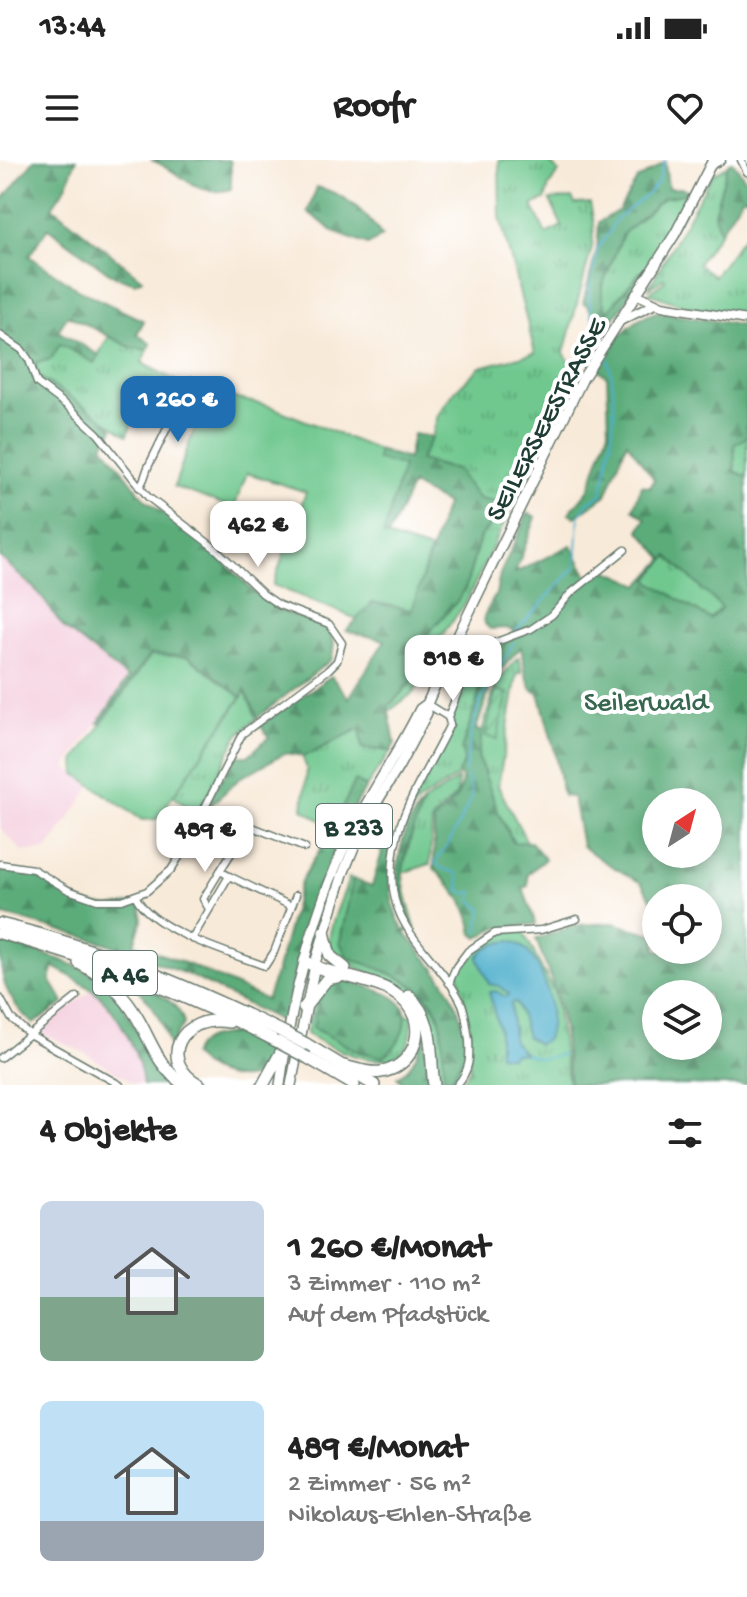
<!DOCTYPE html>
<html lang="de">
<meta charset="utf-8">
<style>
body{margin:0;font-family:"Gochi Hand",sans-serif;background:#f6f6f6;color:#222;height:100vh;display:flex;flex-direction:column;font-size:30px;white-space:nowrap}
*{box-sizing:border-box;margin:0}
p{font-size:26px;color:#767676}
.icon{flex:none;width:44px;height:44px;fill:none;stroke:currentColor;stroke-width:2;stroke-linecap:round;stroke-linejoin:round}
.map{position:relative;height:925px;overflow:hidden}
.sheet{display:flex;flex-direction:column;background:#fff;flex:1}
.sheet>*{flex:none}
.needle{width:52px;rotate:36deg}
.controls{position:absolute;left:642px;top:628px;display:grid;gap:16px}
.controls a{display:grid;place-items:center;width:80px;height:80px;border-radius:50%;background:#fff;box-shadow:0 4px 12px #0003;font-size:40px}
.price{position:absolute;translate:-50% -68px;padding:0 18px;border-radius:16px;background:#fff;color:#222;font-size:26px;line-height:52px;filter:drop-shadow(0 2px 4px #0008)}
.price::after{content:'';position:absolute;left:50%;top:48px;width:24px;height:18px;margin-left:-12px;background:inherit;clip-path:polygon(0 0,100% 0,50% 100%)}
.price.active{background:#1f6fb2;color:#fff}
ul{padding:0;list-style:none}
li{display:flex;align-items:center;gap:24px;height:200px;padding:0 40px}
li span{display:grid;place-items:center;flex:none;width:224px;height:160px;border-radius:12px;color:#555}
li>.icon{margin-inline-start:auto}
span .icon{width:96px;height:96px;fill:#fffc;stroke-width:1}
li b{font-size:34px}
h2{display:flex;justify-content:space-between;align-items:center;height:96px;padding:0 40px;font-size:34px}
.status{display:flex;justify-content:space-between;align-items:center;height:56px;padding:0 40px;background:#fff;direction:ltr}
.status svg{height:22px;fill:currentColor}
header{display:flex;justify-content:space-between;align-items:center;height:104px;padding:0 40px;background:#fff;font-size:36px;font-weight:800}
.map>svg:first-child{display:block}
.built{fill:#f4cfde}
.grass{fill:url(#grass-tufts);stroke:#488262;stroke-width:2}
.forest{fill:url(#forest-firs);stroke:#3e7457;stroke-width:2;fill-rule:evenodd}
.garden{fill:url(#garden-furrows);stroke:#488262;stroke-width:2}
.pitch{fill:#70c88f;stroke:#488262;stroke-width:2}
.water{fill:#4dafcc;stroke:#367680;stroke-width:2}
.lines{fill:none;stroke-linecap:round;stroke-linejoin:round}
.stream{stroke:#4dafcc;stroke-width:2}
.street-casing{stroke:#6b7a6e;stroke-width:9}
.secondary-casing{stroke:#6b7a6e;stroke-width:11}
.primary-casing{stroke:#6b7a6e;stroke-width:12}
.highway-casing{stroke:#6b7a6e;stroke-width:14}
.street{stroke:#fff;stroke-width:6}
.secondary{stroke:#fff;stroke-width:8}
.primary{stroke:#fff;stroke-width:9}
.highway{stroke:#fff;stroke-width:11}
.highway-bridge-casing{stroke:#6b7a6e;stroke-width:14;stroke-linecap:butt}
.highway-bridge{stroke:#fff;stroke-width:11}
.labels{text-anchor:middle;stroke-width:8;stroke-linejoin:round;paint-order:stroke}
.shield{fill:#fff;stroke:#627771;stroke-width:2}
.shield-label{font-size:26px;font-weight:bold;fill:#1f3d34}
.street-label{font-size:28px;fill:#1f3d34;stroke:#fff}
.park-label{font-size:28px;fill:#37674f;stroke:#fff}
</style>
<div class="status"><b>13:44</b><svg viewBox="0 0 49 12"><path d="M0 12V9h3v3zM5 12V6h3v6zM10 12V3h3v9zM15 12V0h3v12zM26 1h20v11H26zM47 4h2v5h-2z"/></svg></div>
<header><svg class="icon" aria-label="menu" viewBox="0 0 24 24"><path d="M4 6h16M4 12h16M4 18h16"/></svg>Roofr<svg class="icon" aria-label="heart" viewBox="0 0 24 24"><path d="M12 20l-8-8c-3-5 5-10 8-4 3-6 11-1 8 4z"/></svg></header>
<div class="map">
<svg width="747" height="925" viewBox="0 0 747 925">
<defs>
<pattern id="grass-tufts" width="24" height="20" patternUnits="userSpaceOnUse" patternTransform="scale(2)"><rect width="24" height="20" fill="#70c88f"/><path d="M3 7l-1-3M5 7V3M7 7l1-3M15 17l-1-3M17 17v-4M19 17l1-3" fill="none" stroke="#5ba476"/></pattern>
<pattern id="forest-firs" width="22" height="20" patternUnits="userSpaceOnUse" patternTransform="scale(2)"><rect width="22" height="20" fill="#5cac7a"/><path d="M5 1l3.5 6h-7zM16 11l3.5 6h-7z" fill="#4b8d65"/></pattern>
<pattern id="garden-furrows" width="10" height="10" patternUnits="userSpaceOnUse" patternTransform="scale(2)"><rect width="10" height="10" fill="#70c88f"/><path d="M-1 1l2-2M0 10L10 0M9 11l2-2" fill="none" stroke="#5ba476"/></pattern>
</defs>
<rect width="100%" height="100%" fill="#fff"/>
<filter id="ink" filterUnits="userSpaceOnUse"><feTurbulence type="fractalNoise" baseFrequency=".0125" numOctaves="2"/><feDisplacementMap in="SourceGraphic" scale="16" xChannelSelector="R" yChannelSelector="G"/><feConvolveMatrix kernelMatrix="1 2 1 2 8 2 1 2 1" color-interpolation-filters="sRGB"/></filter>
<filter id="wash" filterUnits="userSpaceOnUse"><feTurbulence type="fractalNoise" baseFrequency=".006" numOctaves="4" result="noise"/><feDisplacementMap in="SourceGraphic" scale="32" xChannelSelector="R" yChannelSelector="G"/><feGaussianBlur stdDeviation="1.8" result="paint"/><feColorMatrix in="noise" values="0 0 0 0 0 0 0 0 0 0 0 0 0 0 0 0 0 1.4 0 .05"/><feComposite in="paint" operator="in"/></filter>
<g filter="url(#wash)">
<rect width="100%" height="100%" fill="#f8ead9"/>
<!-- built -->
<g class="built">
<polygon points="0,397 38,432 64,468 128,519 66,607 91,627 47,690 22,691 0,668"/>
<polygon points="92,830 100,837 124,869 142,909 143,925 136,925 85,893 38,872"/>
</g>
<!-- grass -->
<g class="grass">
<polygon points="499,0 552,0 550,3 559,12 549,26 545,40 532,45 546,74 562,66 550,40 572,38 575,44 590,43 594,63 592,87 564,193 578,215 516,345 513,345 465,444 437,482 428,500 425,516 413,533 389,551 388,547 419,514 422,480 459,439 466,426 480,377 506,345 479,339 456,310 419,300 432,277 438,255 454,232 480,207 535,193 500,57"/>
<polygon points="728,5 714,53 720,72 698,104 714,116 747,72 747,157 684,146 649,133 665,121 664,118 648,129 712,15"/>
<polygon points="692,32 688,45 647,111 640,112 607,153 602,139 602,126 623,74 663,38"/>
<polygon points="109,176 132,188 148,190 142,203 184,225 176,244 145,233 127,275 39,217 34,204 51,199 60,184 94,202"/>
<polygon points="747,275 747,317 735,312 734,284"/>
<polygon points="668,396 722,447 710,459 647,420"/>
<polygon points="508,480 482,516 464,603 458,613 459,615 418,642 410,653 399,679 413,638 449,577 453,565 452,556 468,513 489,487"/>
<polygon points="519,497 522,513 517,514 498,626 527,682 514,683 499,654 478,596 482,572 496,523"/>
<polygon points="244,528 257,558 238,575 197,654 173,636 242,537"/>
<polygon points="361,568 362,588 391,591 366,627 355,622 335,664 325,663 303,649 307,609 302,596"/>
<polygon points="458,619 457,634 432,660 430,704 402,713 413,670 424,642"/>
<path d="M349,718L353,719L340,782L347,797C382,810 424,821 439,858C447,876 447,900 451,920L462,897L468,894L466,907L454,925H440C433,899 440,870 426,846C407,815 331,810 329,784C328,767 344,734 349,718Z"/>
<polygon points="523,771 554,832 569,925 459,925 470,909 469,863 458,811 465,801 495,773"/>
<path d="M323,830L412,856C416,925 346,897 306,874L315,842Z"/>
</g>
<!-- forest -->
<g class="forest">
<polygon points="34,0 76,0 66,26 52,47 142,119 135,123 112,115 48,68 29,96 79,130 144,161 137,174 151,184 148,190 132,188 68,155 58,171 99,195 94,203 60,184 51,199 35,203 39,217 101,257 113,269 103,285 145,339 214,392 257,435 284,452 327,468 334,482 332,499 257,558 245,529 242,537 188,496 150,494 100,564 98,563 128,518 64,468 38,432 0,397 0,43"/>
<path d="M151,0H228L231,2V29C197,40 179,9 151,0Z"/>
<polygon points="732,1 747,21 747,38 743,36 720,72 714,53 728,5"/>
<polygon points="665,2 668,28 682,28 692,32 663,38 623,74 602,126 602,139 607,152 640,112 647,111 604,173 587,145 583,143 597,89 599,62 619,50 637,20"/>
<path d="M317,27C346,34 365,52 382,76L368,85L336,73L308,52Z"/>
<path d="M656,152L747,166V277L734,285L735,311L747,317V925H570L563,867L556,833L536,779L577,765L613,763L656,775V790H708V738H656V746L641,723L603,701L582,686L573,637L563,636L554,588L539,533L532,530L526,515L521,487L493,519L476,570L482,572L478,597L499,654L513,683L531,682L545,699L528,714V726L523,728L536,764L493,769L478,778L473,774C468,741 455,732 434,708V661C447,646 461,639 462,618L458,613L464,603L462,587L481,530L482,516L508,480L513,478V471L508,468L490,469L485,464L484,456L496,434L500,414L528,353L536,357L515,413L571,385L590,420L606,410L640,425L664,399L639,370L646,359L633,349L642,325L650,327L654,319L627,282L606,335L575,357L569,353L589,329L609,270L607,217L597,208C614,182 626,162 656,152ZM668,396L722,448L710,459L648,420ZM656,642H708V694H656ZM656,834H708V886H656Z"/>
<polygon points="413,274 432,277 420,300 456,310 479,339 506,344 480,377 466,426 459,439 422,480 419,514 388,547 395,583 391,591 362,588 360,568 312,593 302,596 285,593 240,618 208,648 215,630 237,596 248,596 269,577 260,565 331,516 349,538 385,480 346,471 373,442 412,450 446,344 412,325 388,376 382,375 403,306 376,300 378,290 408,299"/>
<path d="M355,621L366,627C322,699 304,781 282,862L191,816L106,783L0,754V711L19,712L36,717L85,743L109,747L141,742L142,760L134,784L190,805L266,840L277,810L301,721L322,686L325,663L335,664Z"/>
<path d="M424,642C415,664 402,692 403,715C404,735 411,752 416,771L412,769L405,773C441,816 462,836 468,894L462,898L451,920L444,917C443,899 444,877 440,859C429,821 380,810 347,797L340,782L353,719L372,726L382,692L367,682L392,690C389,720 388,744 404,771L411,766C388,730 396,674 424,642Z"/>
<path d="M0,782C30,789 96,807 114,832C136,862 146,902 177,925H143C141,897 119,853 98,835C85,823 69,816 54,807L50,820L64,843L33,864C5,838 0,820 0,782Z"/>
<path d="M126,819C147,829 180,838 184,864L175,877L173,897C163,863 154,840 126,819Z"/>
<path d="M345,820C369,828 416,834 404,867C399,882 395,888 383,897L359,892L313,868C319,842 316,825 345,820Z"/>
<path d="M423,867L430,925H404L397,917C416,906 420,888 423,867Z"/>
<path d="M235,873L274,891L267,912C238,925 215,917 192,896C199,876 216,876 235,873Z"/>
</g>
<!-- garden -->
<polygon class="garden" points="496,530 508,533 497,579 485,576"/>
<!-- pitch -->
<g class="pitch">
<polygon points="208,229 221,235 269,246 378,290 377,300 403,306 383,375 430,390 412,450 373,442 357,459 273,425 306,332 247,313 234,348 174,327"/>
<polygon points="151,495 188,497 241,537 157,659 142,660 76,614 75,601"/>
</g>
<!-- water -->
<path class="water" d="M510,781C542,787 558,853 547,879L538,884L527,877L518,846L515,842L511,843L513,881L525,894L514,893L511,897L499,895V870L489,832L496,831L506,837L509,834L499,826L489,824L478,798C482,786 498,783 510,781Z"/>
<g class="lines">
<!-- stream -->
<g class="stream">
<polyline points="602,179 591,153 589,131 598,88 609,73 615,60 648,34 658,22 665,0"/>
<path d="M516,471L576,406L579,356L588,342L601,335C612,283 622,241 605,189"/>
<polyline points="465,611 471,572 480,542 514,482"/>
<polyline points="467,615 472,637 449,683 435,703 443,709 457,713 460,726 458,730 464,733 473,732 471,739 482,750 478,772"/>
<polyline points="525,894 543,899 563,894"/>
</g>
</g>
</g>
<g filter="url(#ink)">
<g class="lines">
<!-- street casing -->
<g class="street-casing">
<g id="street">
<polyline points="741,0 747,12"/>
<polyline points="711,6 722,0"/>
<polyline points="0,175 22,190 29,200 37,223 70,248 98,274 148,337 216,389 263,434 279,445 329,464 342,483 337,501 328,510 242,574 183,691 171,710 147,731 122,740 97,740 68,730 33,709 0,704"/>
<path d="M139,327C145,321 145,313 149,305C164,276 176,247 192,220"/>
<path d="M427,544L448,557L450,564C423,621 387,662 393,729C398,776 443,803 462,844C466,854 467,868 469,880C470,898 470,910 457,925"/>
<polyline points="448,557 466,512 488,485 531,469 552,455 571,433 625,390"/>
<polyline points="205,648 305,688"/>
<polyline points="229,716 291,746"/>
<path d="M136,737C153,771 230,793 265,806L274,792L296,735"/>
<polyline points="209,749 203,739 220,711"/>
<polyline points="192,779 229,716 220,711 249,665"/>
<polyline points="449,823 456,807 468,791 495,773 541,770 577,759"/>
<polyline points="0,838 11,858 29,874 120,925"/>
<polyline points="0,898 77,837"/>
</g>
</g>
<!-- secondary casing -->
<g class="secondary-casing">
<g id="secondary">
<polyline points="636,134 662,146 747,160"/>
<polyline points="618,162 655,144"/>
</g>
</g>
<!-- primary casing -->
<g class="primary-casing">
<g id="primary">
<path d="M280,925C291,840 315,743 354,667C374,627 400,590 420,549L427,544"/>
<polyline points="291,925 316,800 343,714 363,665 399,606 427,553 427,544 448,496 583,218 675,74 713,0"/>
</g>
</g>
<!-- highway casing -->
<g class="highway-casing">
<g id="highway">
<path d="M0,764C97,787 190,827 279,870"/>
<polyline points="324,772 330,796 345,808"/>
<path d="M0,773C96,800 190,835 278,882"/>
<path d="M305,801C334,820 393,817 411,850C426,875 410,908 381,912C369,914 356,909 344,906"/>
<path d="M79,803C104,816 124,834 138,859C152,883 159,909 185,925"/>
<path d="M409,836C436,862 429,892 434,925"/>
<polyline points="304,848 327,819 341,816"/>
<polyline points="306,884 374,925"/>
<polyline points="308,898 354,925"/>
<path d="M200,925C156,902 180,853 229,862"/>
<polyline points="263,925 285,885"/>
</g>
</g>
<!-- street -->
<use href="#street" class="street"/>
<!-- secondary -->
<use href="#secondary" class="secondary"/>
<!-- primary -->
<use href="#primary" class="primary"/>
<!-- highway -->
<use href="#highway" class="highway"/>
<!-- highway-bridge casing -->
<g class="highway-bridge-casing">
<g id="highway-bridge">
<polyline points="279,870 306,884"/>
<polyline points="278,882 308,898"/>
</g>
</g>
<!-- highway-bridge -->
<use href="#highway-bridge" class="highway-bridge"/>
</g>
</g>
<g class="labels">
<!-- shield labels -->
<g class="shield">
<rect x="316" y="644" width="76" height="44" rx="6"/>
<rect x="93" y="791" width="64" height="44" rx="6"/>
</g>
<g class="shield-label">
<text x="354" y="675">B 233</text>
<text x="125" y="822">A 46</text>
</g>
<!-- street labels -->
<g class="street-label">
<text transform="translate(544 258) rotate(-62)" y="10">SEILERSEESTRASSE</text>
</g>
<!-- park labels -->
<g class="park-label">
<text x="646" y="550">Seilerwald</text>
</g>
</g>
</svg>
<div class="controls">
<a><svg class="needle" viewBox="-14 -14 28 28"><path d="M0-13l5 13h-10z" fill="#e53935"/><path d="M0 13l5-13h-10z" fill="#767676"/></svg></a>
<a><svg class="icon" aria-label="locate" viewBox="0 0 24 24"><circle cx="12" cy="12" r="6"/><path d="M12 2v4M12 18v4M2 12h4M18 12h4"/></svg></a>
<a><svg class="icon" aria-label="layers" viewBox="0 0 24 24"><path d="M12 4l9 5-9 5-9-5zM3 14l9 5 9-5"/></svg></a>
</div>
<b class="price active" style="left:178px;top:284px">1 260 €</b>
<b class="price" style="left:258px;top:409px">462 €</b>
<b class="price" style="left:453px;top:543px">818 €</b>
<b class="price" style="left:205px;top:714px">489 €</b>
</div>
<section class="sheet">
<h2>4 Objekte<svg class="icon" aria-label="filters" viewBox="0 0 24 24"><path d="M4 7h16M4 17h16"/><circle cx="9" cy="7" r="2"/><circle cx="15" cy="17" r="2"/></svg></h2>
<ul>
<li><span style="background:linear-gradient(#c9d6e8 60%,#7fa58c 0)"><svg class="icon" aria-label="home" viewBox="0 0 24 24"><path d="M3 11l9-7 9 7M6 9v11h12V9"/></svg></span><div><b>1 260 €/Monat</b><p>3 Zimmer · 110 m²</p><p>Auf dem Pfadstück</p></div></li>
<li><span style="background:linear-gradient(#bfe0f5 75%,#9aa5b1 0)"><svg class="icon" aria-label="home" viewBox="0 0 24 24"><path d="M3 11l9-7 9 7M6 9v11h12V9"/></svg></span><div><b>489 €/Monat</b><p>2 Zimmer · 56 m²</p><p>Nikolaus-Ehlen-Straße</p></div></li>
</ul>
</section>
